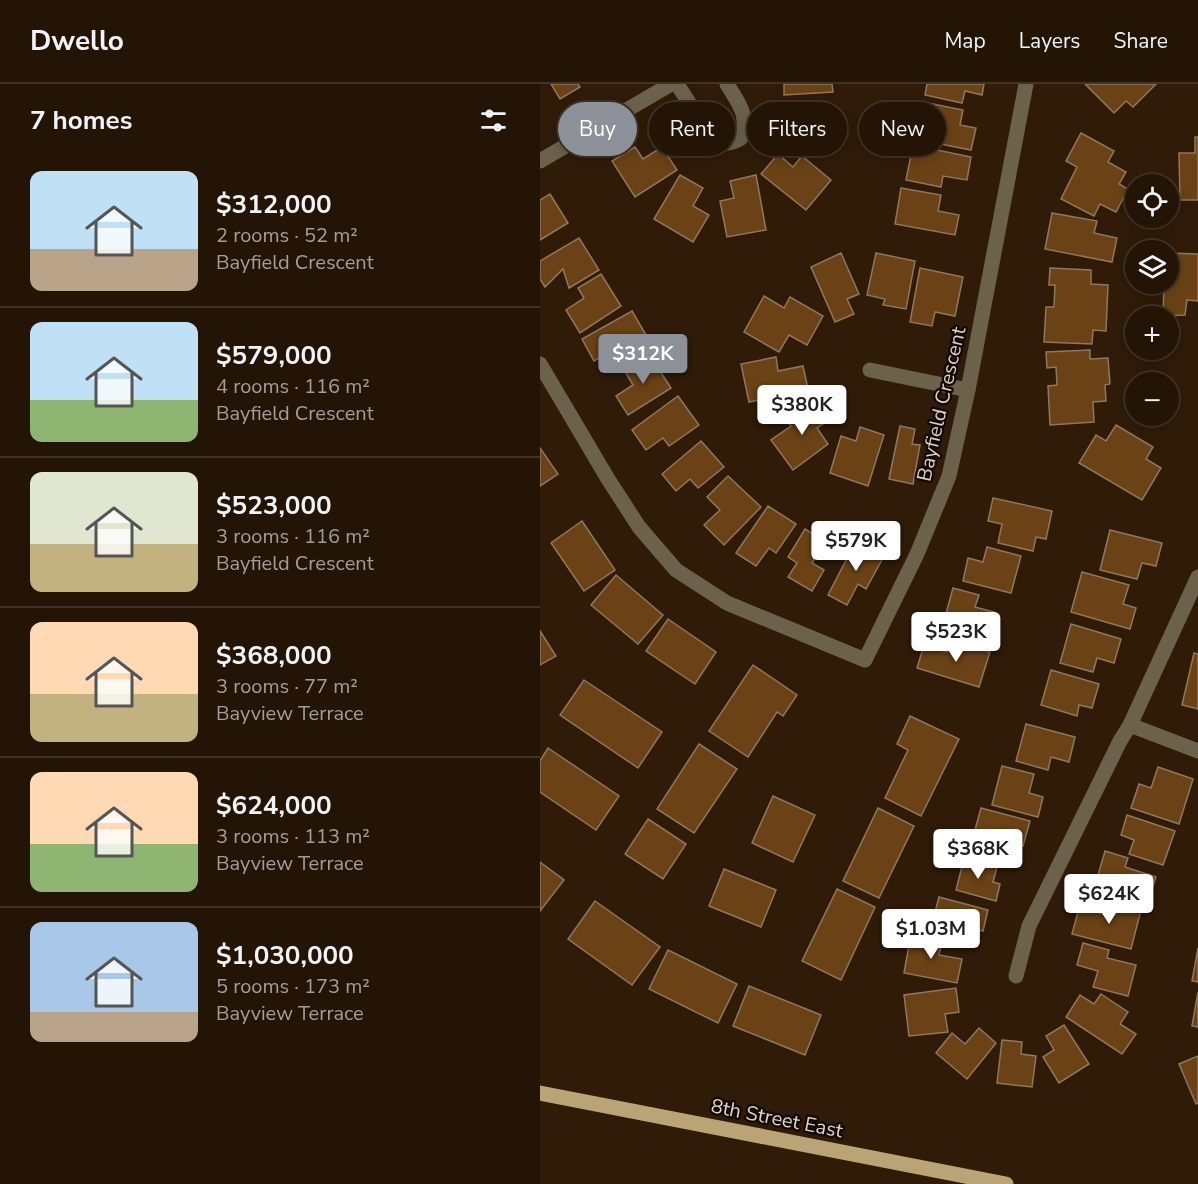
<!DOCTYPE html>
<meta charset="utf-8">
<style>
body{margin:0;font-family:"Nunito Sans",sans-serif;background:#2f2114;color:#f1f3f6;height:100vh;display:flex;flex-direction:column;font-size:22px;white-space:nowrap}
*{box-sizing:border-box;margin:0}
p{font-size:20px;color:#a39e9b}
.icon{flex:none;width:33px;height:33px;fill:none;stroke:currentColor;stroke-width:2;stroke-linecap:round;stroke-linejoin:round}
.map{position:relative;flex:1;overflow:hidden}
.panel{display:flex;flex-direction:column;background:#231406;width:540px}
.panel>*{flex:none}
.guide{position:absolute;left:18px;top:18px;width:549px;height:54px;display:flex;gap:12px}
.tools{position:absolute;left:585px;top:90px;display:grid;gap:12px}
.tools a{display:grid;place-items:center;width:54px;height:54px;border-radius:50%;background:#231406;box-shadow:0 3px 15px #0003,0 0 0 2px #403328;font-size:30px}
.price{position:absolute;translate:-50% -51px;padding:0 14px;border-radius:6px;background:#fff;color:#222;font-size:20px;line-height:39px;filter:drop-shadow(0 2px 3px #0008)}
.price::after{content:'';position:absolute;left:50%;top:36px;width:18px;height:14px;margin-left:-9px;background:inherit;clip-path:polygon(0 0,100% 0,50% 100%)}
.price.on{background:#8c9099;color:#fff}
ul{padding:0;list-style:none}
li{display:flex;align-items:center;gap:18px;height:150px;padding:0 30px}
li+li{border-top:2px solid #403328}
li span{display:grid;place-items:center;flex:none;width:168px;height:120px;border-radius:12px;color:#555}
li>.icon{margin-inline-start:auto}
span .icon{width:72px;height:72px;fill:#fffc;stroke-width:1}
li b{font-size:26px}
h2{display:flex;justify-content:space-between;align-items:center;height:72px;padding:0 30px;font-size:26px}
.tag{padding:0 21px;border-radius:27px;background:#231406;box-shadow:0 3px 15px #0003,0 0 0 2px #403328;font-size:21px;line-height:54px}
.tag.on{background:#8c9099;color:#fff}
header{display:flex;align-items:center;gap:36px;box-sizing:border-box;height:84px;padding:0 30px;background:#231406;border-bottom:2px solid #403328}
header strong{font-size:28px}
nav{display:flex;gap:33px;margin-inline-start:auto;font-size:21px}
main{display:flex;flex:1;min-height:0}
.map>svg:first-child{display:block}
.building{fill:#6a4215;stroke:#8f7760;stroke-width:1.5}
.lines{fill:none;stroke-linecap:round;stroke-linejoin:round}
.minor{stroke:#6c624c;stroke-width:15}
.major{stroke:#baa475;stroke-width:15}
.labels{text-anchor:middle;stroke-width:4.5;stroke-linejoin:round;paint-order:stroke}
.street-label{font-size:20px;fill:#e0d2c7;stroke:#110803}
</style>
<header>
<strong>Dwello</strong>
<nav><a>Map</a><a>Layers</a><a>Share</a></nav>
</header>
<main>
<section class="panel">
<h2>7 homes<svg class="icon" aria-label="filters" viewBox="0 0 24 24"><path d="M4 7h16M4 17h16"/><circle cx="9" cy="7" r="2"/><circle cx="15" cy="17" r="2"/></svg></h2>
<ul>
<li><span style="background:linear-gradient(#bfe0f5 65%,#b9a48a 0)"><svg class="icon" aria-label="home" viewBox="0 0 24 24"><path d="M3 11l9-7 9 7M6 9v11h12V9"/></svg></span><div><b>$312,000</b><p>2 rooms · 52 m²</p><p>Bayfield Crescent</p></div></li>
<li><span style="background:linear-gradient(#bfe0f5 65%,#8fb573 0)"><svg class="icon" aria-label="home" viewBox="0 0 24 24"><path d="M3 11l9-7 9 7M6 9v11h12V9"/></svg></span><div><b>$579,000</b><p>4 rooms · 116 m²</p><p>Bayfield Crescent</p></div></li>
<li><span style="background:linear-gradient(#dfe7d0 60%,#c2b280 0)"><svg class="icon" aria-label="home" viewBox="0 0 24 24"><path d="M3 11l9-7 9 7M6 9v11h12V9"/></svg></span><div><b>$523,000</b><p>3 rooms · 116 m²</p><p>Bayfield Crescent</p></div></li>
<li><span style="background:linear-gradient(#ffd9b3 60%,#c2b280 0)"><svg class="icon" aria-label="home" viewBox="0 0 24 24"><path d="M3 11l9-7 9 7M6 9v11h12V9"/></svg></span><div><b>$368,000</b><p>3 rooms · 77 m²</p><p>Bayview Terrace</p></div></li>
<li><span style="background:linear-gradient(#ffd9b3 60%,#8fb573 0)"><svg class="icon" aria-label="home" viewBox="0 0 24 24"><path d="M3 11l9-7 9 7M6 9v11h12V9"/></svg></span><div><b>$624,000</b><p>3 rooms · 113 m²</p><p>Bayview Terrace</p></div></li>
<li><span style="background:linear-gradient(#a9c7e8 75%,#b9a48a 0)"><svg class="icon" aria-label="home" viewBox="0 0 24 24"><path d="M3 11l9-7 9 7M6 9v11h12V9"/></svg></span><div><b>$1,030,000</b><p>5 rooms · 173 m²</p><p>Bayview Terrace</p></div></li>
</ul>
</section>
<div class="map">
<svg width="658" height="1100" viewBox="0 0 658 1100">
<rect width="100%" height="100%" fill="#2f1b08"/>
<!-- building -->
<g class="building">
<polygon points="11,0 38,0 40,3 20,15"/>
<polygon points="244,0 292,0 293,8 244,11"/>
<polygon points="387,0 444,0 442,11 425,7 422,19 385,11"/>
<polygon points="545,0 616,0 593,23 586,17 574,29"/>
<polygon points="383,18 423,26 420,41 436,44 431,66 375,55"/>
<polygon points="253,20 273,23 272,30 294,33 290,63 266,60 268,48 249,46"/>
<polygon points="541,49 574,67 568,78 586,88 579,100 588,105 576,128 560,120 554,132 521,115 537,83 526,77"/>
<polygon points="655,53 658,53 658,116 640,116 639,69 655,69"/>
<polygon points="373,61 431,73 427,96 403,92 401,103 366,96"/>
<polygon points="95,63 103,75 122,63 137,86 95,113 72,77"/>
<polygon points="238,70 253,83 262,72 291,96 266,126 221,90"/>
<polygon points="140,91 163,104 153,122 169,131 153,158 114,135"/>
<polygon points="216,91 226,146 187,153 180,117 194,114 190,97"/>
<polygon points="361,104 401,111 398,127 419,131 415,151 355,140"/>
<polygon points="10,110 28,139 0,156 0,116"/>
<polygon points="512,129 557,137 554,149 577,154 572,178 505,165"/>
<polygon points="39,154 59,186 29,204 23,185 5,203 0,195 0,177"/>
<polygon points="301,169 319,210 307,215 314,230 295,238 271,183"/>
<polygon points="336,169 375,177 366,225 343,221 345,215 327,211"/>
<polygon points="628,169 658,170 658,217 647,216 645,231 623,232 624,200 628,200"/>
<polygon points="380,184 423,193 415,232 395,228 392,242 370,238"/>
<polygon points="510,184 551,186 551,200 568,201 566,247 553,246 552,260 504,258 506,223 514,223 515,201 509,201"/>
<polygon points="61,190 81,222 40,249 26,226 44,214 38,204"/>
<polygon points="224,212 244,224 250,213 283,232 267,261 249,251 239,268 204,248"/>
<polygon points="92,227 113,263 78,283 70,268 54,277 42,255"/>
<polygon points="550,266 550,275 568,274 570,300 565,301 566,317 553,318 554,338 510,341 508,302 517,301 516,283 507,284 506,268"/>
<polygon points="109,270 131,304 88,331 76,312 93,301 84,286"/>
<polygon points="236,273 238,287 263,282 270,314 236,321 234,313 209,318 201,280"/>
<polygon points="138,312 159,341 129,362 123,354 106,366 92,346"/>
<polygon points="274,316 289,336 277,344 288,360 253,386 231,356 251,342 246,336"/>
<polygon points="576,341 613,363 606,375 621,384 602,416 539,379 556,351 566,357"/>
<polygon points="360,342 375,345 372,360 380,361 373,400 349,395"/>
<polygon points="320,343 344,351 328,402 290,389 301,352 316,357"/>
<polygon points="161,357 184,383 158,404 150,395 136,407 122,390"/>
<polygon points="0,364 18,390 0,402"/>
<polygon points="188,392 221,423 184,461 164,441 180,426 167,413"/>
<polygon points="453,414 512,427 506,455 496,453 493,467 458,459 462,440 448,437"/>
<polygon points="228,422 256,440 236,469 229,464 216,482 196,469"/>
<polygon points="42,437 75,486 44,507 11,459"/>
<polygon points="265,445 285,457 272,479 284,486 272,507 248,493 257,479 248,473"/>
<polygon points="570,446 622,459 616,482 602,479 597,495 560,486"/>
<polygon points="316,457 344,472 326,505 318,500 307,521 288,511"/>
<polygon points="447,463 481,472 471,509 423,497 428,474 443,478"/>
<polygon points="542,488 589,501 583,520 596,524 590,545 531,528"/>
<polygon points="76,491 123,531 98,560 51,521"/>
<polygon points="413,504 439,511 435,523 454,528 446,555 420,548 423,539 405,533"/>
<polygon points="128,535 176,568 155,600 106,567"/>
<polygon points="531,540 581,555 574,579 557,574 553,588 520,579"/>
<polygon points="0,547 16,572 0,581"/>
<polygon points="410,556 450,568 439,603 377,584 384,561 407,568"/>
<polygon points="654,569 658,570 658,625 642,621"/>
<polygon points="213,581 257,611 243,632 237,628 208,673 169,647"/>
<polygon points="511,586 559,600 552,624 539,621 537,632 501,621"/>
<polygon points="44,596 122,648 98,684 20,631"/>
<polygon points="370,632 419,655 381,732 345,714 368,666 357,660"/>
<polygon points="486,640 535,653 529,678 511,673 508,686 476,677"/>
<polygon points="159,660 197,685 154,749 117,725"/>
<polygon points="8,664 79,712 56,746 0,708 0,677"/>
<polygon points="462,682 494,690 489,709 503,713 498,733 452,721"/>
<polygon points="618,683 653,695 639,740 591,724 599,700 611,704"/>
<polygon points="233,712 275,731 253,778 212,759"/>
<polygon points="338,724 374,742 339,814 303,797"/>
<polygon points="441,724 490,737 483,762 471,758 467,774 430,764"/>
<polygon points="587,731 635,747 623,781 589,770 594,756 581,751"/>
<polygon points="108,735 146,760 123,795 85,770"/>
<polygon points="565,767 588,774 585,783 616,793 606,824 571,813 576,797 558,791"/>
<polygon points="424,775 457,783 453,798 460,800 456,817 416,806"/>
<polygon points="0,778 24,796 0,827"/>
<polygon points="184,785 236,806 221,843 169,822"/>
<polygon points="297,805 335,823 301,896 262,877"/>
<polygon points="399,813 448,826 443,847 426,843 423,855 390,847"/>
<polygon points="55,817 120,863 92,901 28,855"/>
<polygon points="568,817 601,826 591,865 532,850 539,824 564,830"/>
<polygon points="371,850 402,856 399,871 422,875 417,899 364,889"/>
<polygon points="543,859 569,866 567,874 596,881 588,912 553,903 558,887 537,881"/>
<polygon points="658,864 658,898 652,897"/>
<polygon points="128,866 197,900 178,939 109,905"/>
<polygon points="209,902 281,931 265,971 193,942"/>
<polygon points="416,904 419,928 405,930 408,948 369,952 364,911"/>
<polygon points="658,908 658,943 652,942"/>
<polygon points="561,910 588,928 580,940 596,950 582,970 526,933 540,911 554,920"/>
<polygon points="524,941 549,980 519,999 503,973 514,966 506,952"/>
<polygon points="439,944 456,959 427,995 396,969 412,949 425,960"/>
<polygon points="462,956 482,958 481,970 496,972 492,1003 457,999"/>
<polygon points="658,972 658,1019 656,1020 639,980"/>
</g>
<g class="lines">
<!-- minor -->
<g class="minor">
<path d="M137,0L173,56C184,61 191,60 201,54C210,31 198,19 187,0"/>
<polyline points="0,77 131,0"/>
<polyline points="0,280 68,395 99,443 136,486 187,519 325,576 377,470 409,392 428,306 486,0"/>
<polyline points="330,286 428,306"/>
<polyline points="658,493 590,641 658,667"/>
<polyline points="476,892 489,842 580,657 590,641"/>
</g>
<!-- major -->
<polyline class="major" points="0,1009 466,1100"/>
</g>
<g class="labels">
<!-- street labels -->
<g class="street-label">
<text transform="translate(401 320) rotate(-77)" y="7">Bayfield Crescent</text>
<text transform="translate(237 1034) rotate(11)" y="7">8th Street East</text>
</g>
</g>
</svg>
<div class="tools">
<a><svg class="icon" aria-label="locate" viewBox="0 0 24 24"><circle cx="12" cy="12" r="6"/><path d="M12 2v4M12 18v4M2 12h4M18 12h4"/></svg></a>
<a><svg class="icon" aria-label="layers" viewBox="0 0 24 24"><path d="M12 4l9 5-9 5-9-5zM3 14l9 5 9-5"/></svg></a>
<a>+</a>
<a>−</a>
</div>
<b class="price on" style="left:103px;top:301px">$312K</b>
<b class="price" style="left:262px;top:352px">$380K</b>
<b class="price" style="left:316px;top:488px">$579K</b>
<b class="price" style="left:416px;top:579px">$523K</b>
<b class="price" style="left:438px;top:796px">$368K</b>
<b class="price" style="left:569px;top:841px">$624K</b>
<b class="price" style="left:391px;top:876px">$1.03M</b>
<div class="guide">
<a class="tag on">Buy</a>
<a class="tag">Rent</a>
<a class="tag">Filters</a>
<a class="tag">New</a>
</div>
</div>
</main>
